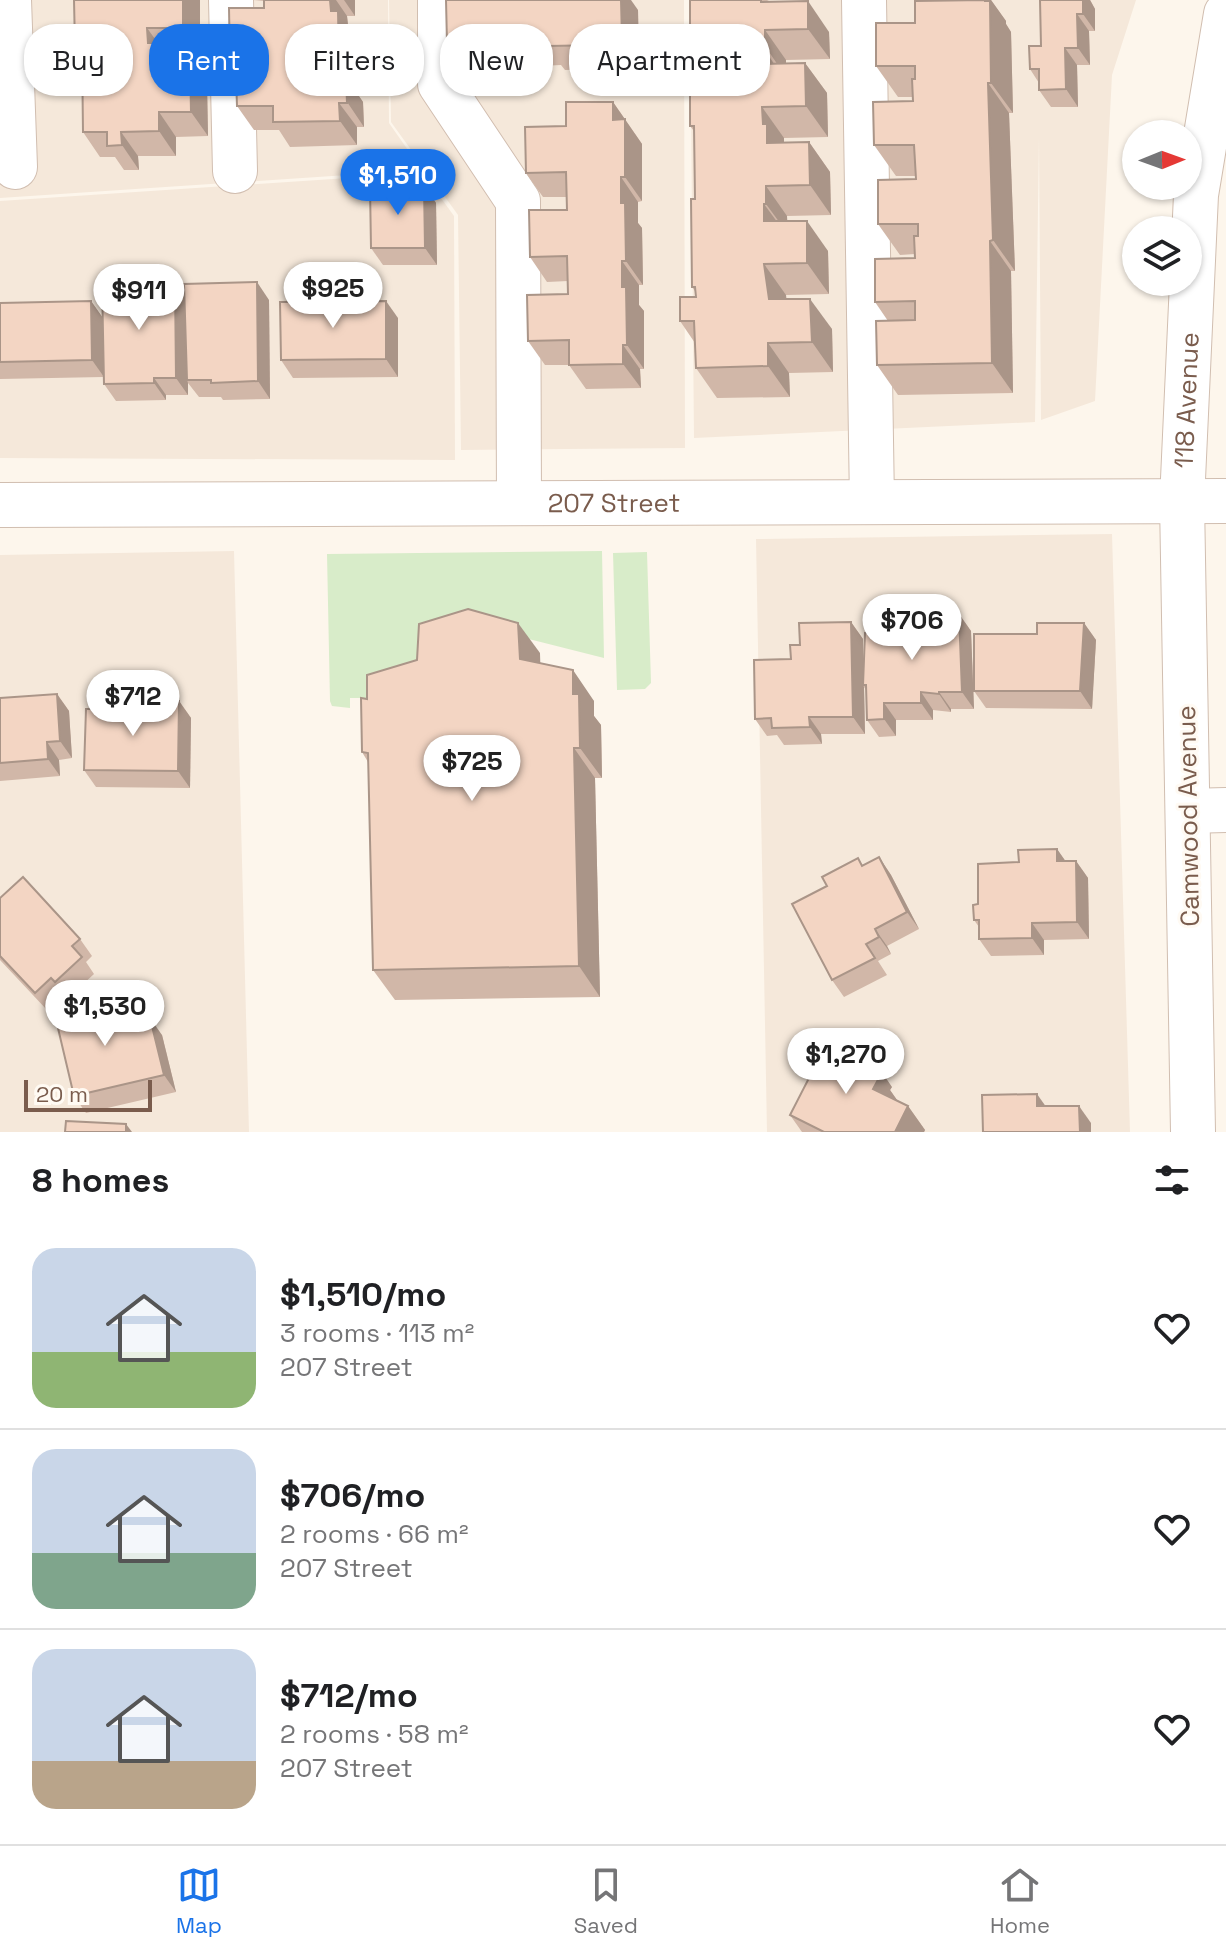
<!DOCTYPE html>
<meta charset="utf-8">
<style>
body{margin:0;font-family:"Space Grotesk",sans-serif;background:#f2f2f2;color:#202124;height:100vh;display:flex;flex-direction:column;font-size:30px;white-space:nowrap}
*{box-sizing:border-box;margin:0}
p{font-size:26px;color:#757577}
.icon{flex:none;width:44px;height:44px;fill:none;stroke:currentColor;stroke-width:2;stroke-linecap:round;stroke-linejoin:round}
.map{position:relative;height:1132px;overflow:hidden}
.details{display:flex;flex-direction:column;background:#fff;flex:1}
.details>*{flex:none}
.guide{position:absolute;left:24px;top:24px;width:800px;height:72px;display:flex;gap:16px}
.needle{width:52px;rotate:89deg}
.fabs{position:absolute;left:1122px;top:120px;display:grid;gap:16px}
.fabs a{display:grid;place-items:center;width:80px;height:80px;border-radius:50%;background:#fff;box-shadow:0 2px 6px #0004;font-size:40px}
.scale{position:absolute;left:24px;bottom:20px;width:128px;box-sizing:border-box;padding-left:8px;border:4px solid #7a5c4d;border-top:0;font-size:22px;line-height:28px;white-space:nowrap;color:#7a5c4d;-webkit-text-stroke:6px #fffaf3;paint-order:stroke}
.price{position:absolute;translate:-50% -68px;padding:0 18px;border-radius:28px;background:#fff;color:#222;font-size:26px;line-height:52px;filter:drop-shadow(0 2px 4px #0008)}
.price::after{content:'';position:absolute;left:50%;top:48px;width:24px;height:18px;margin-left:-12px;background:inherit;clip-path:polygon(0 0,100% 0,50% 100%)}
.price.active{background:#1a73e8;color:#fff}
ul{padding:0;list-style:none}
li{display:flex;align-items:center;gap:24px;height:200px;padding:0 32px}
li+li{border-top:2px solid #e0e0e0}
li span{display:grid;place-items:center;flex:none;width:224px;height:160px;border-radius:24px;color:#555}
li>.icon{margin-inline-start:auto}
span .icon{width:96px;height:96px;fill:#fffc;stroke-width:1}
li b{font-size:34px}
h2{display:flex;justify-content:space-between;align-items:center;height:96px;padding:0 32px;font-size:34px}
.tag{padding:0 28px;border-radius:32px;background:#fff;box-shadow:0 2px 6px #0004;font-size:28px;line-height:72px}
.tag.active{background:#1a73e8;color:#fff}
.dock{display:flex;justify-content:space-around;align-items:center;height:112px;border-top:2px solid #e0e0e0;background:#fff;font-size:22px;color:#757577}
.dock a{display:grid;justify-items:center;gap:4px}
.dock .active{color:#1a73e8}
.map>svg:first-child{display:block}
.residential{fill:#f5e8da}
.green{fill:#d8ecc9}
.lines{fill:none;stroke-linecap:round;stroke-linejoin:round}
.minor-casing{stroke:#d1beb0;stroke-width:46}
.minor{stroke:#fff;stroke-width:44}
.wall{fill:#d1b7a8}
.shaded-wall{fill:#aa9588}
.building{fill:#f3d5c3;stroke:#aa9588;stroke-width:2}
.labels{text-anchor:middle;stroke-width:6;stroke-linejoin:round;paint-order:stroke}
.street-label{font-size:26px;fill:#7a5c4d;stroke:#fffaf3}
</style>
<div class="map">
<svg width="1226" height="1132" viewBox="0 0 1226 1132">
<rect width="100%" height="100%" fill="#fdf6ec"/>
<!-- residential -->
<g class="residential">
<polygon points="0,0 388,0 389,123 422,170 0,198"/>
<polygon points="389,0 684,0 685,448 461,450 458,215 391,122"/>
<polygon points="690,0 1136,0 1112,75 1095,401 1041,420 1039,137 1035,422 694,438"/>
<polygon points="423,173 454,216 455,460 0,458 0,201"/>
<polygon points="1112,534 1130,1132 767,1132 756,539"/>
<polygon points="234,551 249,1132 0,1132 0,555"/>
</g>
<!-- green -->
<g class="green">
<polygon points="602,551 604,658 489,629 429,683 377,698 350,698 350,708 332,706 330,701 327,554"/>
<polygon points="647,552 651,683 645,689 617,690 613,553"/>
</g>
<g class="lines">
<!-- minor casing -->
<g class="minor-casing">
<g id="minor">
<polyline points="9,0 15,167"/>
<polyline points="231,0 235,171"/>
<polyline points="440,0 440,84 518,201 519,502"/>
<polyline points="864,0 872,502"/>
<path id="s1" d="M0,505L1226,501"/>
<polyline points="1188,811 1226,810"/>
<path id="s2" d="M1193,1132L1182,501L1196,195L1226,14"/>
</g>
</g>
<!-- minor -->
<use href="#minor" class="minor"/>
</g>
<!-- wall -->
<g class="wall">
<polygon points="74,0 200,0 200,52 165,53 165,57 167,60 207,84 208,136 176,137 176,156 138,156 139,170 124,170 115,157 100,157 83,132 82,56 75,46"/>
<polygon points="253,0 355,0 355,16 347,16 348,25 355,35 356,83 350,83 363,102 364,127 357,127 357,145 290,147 279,130 254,130 237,106 240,77 230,63 264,8 264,1"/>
<polygon points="690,0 767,0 829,32 830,59 786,60 786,63 805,63 827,93 828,137 784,138 784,142 809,142 830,172 831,215 787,216 787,221 828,251 829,294 786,295 786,299 832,329 833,372 789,373 790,397 717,398 696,368 695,343 680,321 696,297 695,291 692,287 695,199 694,131 690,126"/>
<polygon points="956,0 991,0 1006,21 1006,24 1011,32 1013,113 1009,113 1015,271 1011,271 1013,393 898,395 877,365 888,321 875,302 915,258 915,254 900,255 878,224 916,179 916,176 896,176 874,145 913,101 913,97 898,97 876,66 915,23"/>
<polygon points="1040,0 1090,0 1095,9 1095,31 1089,31 1090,65 1077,65 1078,107 1051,107 1039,90 1039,83 1030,69 1041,46"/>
<polygon points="638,10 639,64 621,64 621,69 565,70 561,65 540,66 540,70 481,71 478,67 464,67 447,43"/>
<polygon points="613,102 642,144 642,201 638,202 638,223 642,228 643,285 639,285 639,305 644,311 644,369 640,369 641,388 586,389 569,365 545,365 528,341 568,294 568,281 547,282 530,257 567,210 567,197 543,197 526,173 566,126"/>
<polygon points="424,186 436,203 437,265 383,265 371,248"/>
<polygon points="184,296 269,300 270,399 223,400 221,397 199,397 188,383 188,395 166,395 166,400 116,401 104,384 103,377 0,379 0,303 91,301 102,317"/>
<polygon points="398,318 398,377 293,378 281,360"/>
<polygon points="959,614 971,631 974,709 951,709 951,712 933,710 933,720 896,720 896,736 879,737 867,720 866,690 864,687 865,734 821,734 822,744 784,745 777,735 767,736 755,719 800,645 851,622 863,639 863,664 903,633 910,632"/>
<polygon points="1084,623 1096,640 1092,709 986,708 974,691"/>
<polygon points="540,653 540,663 594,701 594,716 601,725 602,778 595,778 600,997 395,1000 373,970 368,762 362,752 367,699"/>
<polygon points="57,694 69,711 72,758 59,760 60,776 0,781 0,698"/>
<polygon points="179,701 191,718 190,788 96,787 84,770 131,709"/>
<polygon points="1057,849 1065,861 1076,861 1088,878 1089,939 1044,940 1044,955 991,956 979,939 979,927 974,920 978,904 1019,862"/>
<polygon points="879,857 891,875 919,929 887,946 891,954 878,961 887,975 844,997 832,980 827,886 858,858 863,866"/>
<polygon points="0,898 80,939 92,956 86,962 94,974 67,999 63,995 47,1010 0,960"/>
<polygon points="98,996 110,1013 113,1026 162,1035 176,1092 86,1113 74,1096"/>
<polygon points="892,1087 890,1090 897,1100 908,1106 925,1130 924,1132 802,1132 790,1115"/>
</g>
<!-- shaded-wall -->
<g class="shaded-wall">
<polygon points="183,0 200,0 200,52 183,28"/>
<polygon points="330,0 336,0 347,16 348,25 355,35 356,83 339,59 331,11"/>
<polygon points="344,0 355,0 355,16"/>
<polygon points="621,0 631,0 638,10 639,64 622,39"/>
<polygon points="985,0 991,0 1006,21 1006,24 1011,32 1013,113 991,83"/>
<polygon points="1083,0 1090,0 1095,9 1095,31 1083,14"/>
<polygon points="808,1 829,32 830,59 808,29"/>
<polygon points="1077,14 1089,31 1090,65 1078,48"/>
<polygon points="147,28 165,53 165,57 172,67 155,60 148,43"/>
<polygon points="765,30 786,60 786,77 765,46"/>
<polygon points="604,39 621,64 621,69 604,45"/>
<polygon points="523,41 540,66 540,70 523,46"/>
<polygon points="762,46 783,77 763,64"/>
<polygon points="1065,48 1077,65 1078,107 1066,89"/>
<polygon points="331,59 346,81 346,77 363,102 364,127 331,78"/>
<polygon points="190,60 207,84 208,136 191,112"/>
<polygon points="805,63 827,93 828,137 806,106"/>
<polygon points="988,83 1009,113 1015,271 993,240"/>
<polygon points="613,102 642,144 642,201 625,177 613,120"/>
<polygon points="339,103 357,127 357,145 340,121"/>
<polygon points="762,107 784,138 784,149 767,143 763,124"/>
<polygon points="159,112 176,137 176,156 159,131"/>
<polygon points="121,132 138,156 139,170 122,145"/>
<polygon points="809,142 830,172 831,215 810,185"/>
<polygon points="621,177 638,202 638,223 642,228 643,285 626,261 621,203"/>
<polygon points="424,186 436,203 437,265 425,248"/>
<polygon points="766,186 787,216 788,234 766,204"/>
<polygon points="764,204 786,234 764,221"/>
<polygon points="807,221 828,251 829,294 807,263"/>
<polygon points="990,241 1011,271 1013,393 992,363"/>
<polygon points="622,261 639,285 639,305 644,311 644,369 627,345 622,287"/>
<polygon points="764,264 786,295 790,330 769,299"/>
<polygon points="175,282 187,300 187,380 188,383 188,395 176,378"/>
<polygon points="257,282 269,300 270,399 258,381"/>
<polygon points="810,299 832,329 833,372 812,342"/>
<polygon points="91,301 103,318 104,377 92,360"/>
<polygon points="386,301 398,318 398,377 386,359"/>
<polygon points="768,343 789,373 790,397 768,366"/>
<polygon points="623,345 640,369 641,388 623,364"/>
<polygon points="154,378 166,395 166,400 154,383"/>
<polygon points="959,614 971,631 974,709 962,692"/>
<polygon points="851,622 863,639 864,685 863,685 864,687 865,734 853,717"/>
<polygon points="518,623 540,653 541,689 520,659"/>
<polygon points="1084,623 1096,640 1092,709 1080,691"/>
<polygon points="573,670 594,701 594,716 601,725 602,778 580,748 573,694"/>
<polygon points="921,692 933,710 933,720 921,703"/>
<polygon points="939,692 951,709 951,712 939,694"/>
<polygon points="57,694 69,711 72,758 60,741"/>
<polygon points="179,701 191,718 190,788 178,771"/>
<polygon points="884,703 896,720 896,736 884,719"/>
<polygon points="809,717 821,734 822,744 810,727"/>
<polygon points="47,742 59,760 60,776 48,759"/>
<polygon points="574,748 595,778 600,997 579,966"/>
<polygon points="1057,849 1069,866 1057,861"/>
<polygon points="879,857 891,875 919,929 907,912"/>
<polygon points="1076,861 1088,878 1089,939 1077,922"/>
<polygon points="1032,923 1044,940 1044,955 1032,938"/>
<polygon points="875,929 887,946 891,954 879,937"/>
<polygon points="98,996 110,1013 117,1045 105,1028"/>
<polygon points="150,1018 162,1035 176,1092 164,1075"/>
<polygon points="875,1062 892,1087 890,1090 897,1100 873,1089 871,1071"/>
<polygon points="1037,1094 1049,1111 1037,1106"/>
<polygon points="908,1106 925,1130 924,1132 895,1132"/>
<polygon points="1079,1106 1091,1123 1091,1132 1080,1132"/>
<polygon points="126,1124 132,1132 126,1132"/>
</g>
<!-- building -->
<g class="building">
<polygon points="74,0 183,0 183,28 147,28 148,43 155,43 155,60 190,60 191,112 159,112 159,131 121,132 122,145 107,146 107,132 83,132 82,46 75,46"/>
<polygon points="264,0 330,0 331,11 338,11 339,59 331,59 331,78 346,77 347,103 339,103 340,121 273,122 273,106 237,106 236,77 265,77 265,62 230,63 229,8 264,8"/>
<polygon points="446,0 621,0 622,39 604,39 604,45 548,46 548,41 523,41 523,46 464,47 464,42 447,43"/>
<polygon points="690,0 761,0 761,2 808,1 808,29 765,30 765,46 762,46 763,64 805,63 806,106 762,107 763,124 767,124 767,143 809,142 810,185 766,186 766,204 764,204 764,221 807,221 807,263 764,264 769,299 810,299 812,342 768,343 768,366 696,368 694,321 680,321 680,297 696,297 695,287 692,287 691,199 695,199 694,126 690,126"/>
<polygon points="985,0 985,1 990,1 991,83 988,83 993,240 990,241 992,363 877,365 876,321 915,320 915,301 875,302 875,259 915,258 914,236 918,236 918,224 878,224 878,180 916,179 914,145 874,145 873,102 913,101 912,79 915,79 915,66 876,66 876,23 915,23 915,1"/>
<polygon points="1040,0 1083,0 1083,14 1077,14 1078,48 1065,48 1066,89 1039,90 1039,69 1030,69 1029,46 1041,46"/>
<polygon points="566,102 613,102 613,120 625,119 625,177 621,177 621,203 625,203 626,261 622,261 622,287 626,287 627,345 623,345 623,364 569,365 569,340 528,341 527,295 568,294 567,256 530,257 529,210 567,210 566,172 526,173 525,127 566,126"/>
<polygon points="424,186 425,248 371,248 370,187"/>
<polygon points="175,282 176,378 154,378 154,383 104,384 102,283"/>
<polygon points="257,282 258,381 211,383 211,380 187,380 184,284"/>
<polygon points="91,301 92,360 0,362 0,303"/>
<polygon points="386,301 386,359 281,360 280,302"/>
<polygon points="468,609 518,623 520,659 573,670 573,694 579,694 580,748 574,748 579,966 373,970 368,753 362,752 361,698 367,699 367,675 417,660 419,624"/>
<polygon points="959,614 962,692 939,692 939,694 921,692 921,703 884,703 884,719 867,720 866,685 863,685 865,633 870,633 870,630 900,629 900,633 910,632 910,615"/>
<polygon points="851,622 853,717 809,717 810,727 772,728 771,718 755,719 754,660 791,659 790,645 800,645 799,623"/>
<polygon points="1037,623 1084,623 1080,691 974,691 974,634 1037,634"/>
<polygon points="57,694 60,741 47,742 48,759 0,763 0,698"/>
<polygon points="131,701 179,701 178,771 84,770 86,709 131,709"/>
<polygon points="1057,849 1057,861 1076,861 1077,922 1032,923 1032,938 979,939 979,920 974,920 973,905 978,904 978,864 1019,862 1018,850"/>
<polygon points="879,857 907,912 875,929 879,937 866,944 875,958 832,980 792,904 827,886 822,877 858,858 862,866"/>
<polygon points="23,877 80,939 72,946 82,957 55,982 51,978 35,993 0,956 0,898"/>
<polygon points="98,996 105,1028 150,1018 164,1075 74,1096 53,1007"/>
<polygon points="829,1039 875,1062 871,1071 880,1076 873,1089 908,1106 895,1132 824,1132 790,1115"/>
<polygon points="1037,1094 1037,1106 1079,1106 1080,1132 983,1132 982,1095"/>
<polygon points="66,1121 126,1124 126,1132 65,1132"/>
</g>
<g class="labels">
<!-- street labels -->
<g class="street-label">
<text dy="9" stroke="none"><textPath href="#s2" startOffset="732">118 Avenue</textPath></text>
<text dy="9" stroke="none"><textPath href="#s1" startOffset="614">207 Street</textPath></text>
<text transform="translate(1188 816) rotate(-91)" y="9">Camwood Avenue</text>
</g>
</g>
</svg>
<div class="fabs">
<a><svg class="needle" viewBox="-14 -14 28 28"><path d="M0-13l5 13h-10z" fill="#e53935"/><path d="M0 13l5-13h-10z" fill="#757577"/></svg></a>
<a><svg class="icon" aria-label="layers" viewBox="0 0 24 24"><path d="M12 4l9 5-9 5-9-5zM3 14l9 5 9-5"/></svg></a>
</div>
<div class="scale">20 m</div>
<b class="price active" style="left:398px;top:217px">$1,510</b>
<b class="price" style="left:333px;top:330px">$925</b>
<b class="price" style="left:139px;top:332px">$911</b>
<b class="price" style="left:912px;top:662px">$706</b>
<b class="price" style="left:133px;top:738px">$712</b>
<b class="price" style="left:472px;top:803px">$725</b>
<b class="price" style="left:105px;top:1048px">$1,530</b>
<b class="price" style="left:846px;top:1096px">$1,270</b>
<div class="guide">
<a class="tag">Buy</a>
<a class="tag active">Rent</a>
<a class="tag">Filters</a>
<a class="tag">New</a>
<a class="tag">Apartment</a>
</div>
</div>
<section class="details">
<h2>8 homes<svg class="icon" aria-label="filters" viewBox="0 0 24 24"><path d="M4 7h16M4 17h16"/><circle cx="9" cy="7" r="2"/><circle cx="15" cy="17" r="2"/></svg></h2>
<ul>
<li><span style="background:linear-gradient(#c9d6e8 65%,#8fb573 0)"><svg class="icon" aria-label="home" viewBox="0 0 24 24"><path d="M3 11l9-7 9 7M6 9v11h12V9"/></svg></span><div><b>$1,510/mo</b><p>3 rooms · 113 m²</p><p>207 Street</p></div><svg class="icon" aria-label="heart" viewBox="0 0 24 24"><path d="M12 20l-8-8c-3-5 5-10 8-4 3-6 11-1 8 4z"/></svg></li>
<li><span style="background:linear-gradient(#c9d6e8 65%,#7fa58c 0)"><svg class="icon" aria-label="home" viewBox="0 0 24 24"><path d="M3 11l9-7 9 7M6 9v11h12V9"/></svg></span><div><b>$706/mo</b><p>2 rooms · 66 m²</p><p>207 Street</p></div><svg class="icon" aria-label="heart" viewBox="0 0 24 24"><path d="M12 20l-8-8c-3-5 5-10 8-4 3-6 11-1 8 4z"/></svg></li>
<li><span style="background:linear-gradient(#c9d6e8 70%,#b9a48a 0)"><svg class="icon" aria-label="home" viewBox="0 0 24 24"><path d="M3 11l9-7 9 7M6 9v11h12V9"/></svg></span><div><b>$712/mo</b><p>2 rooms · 58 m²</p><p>207 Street</p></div><svg class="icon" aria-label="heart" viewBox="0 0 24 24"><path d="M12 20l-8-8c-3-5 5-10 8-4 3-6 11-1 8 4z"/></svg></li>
</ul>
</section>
<nav class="dock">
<a class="active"><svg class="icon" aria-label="map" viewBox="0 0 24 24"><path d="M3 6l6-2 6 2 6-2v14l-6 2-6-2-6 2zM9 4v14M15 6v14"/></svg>Map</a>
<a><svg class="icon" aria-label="saved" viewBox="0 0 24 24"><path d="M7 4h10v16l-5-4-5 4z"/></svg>Saved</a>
<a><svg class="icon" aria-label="home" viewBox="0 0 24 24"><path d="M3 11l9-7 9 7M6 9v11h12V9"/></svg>Home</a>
</nav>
